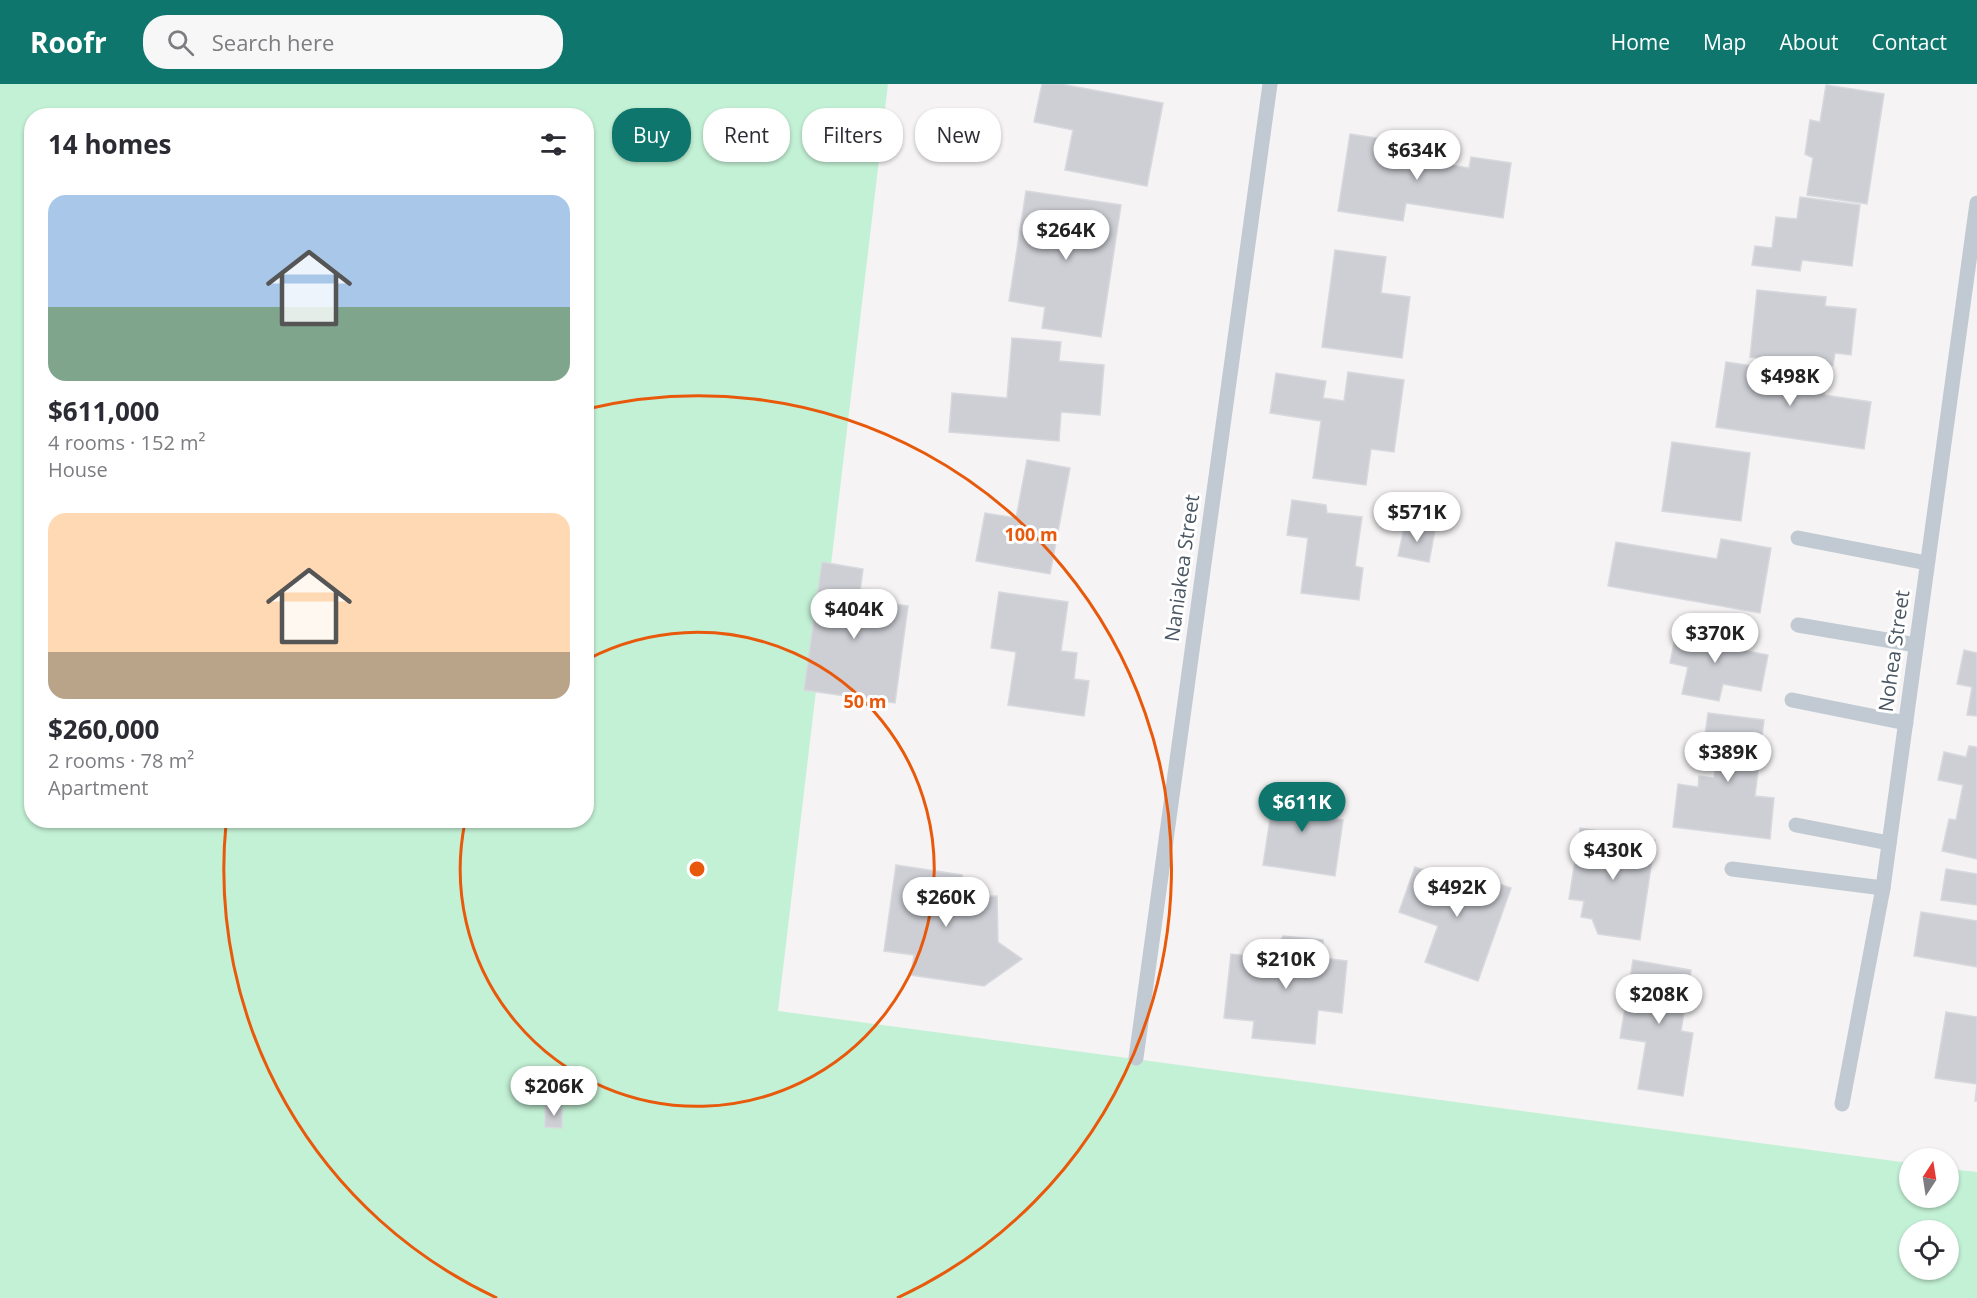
<!DOCTYPE html>
<meta charset="utf-8">
<style>
body{margin:0;font-family:"Open Sans",sans-serif;background:#f7f7f7;color:#2b2b33;height:100vh;display:flex;flex-direction:column;font-size:22px;white-space:nowrap}
*{box-sizing:border-box;margin:0}
p{font-size:20px;color:#7c7c81}
.icon{flex:none;width:33px;height:33px;fill:none;stroke:currentColor;stroke-width:2;stroke-linecap:round;stroke-linejoin:round}
.map{position:relative;flex:1;overflow:hidden}
.panel{position:absolute;left:24px;top:24px;width:570px;height:720px;display:flex;flex-direction:column;background:#fff;border-radius:24px;box-shadow:0 2px 4px #0004}
.panel>*{flex:none}
.hud{position:absolute;left:612px;top:24px;width:570px;height:54px;display:flex;gap:12px}
.needle{width:39px;rotate:12deg}
.buttons{position:absolute;left:1899px;top:1064px;display:grid;gap:12px}
.buttons a{display:grid;place-items:center;width:60px;height:60px;border-radius:50%;background:#fff;box-shadow:0 2px 4px #0004;font-size:30px}
.price{position:absolute;translate:-50% -51px;padding:0 14px;border-radius:21px;background:#fff;color:#222;font-size:20px;line-height:39px;filter:drop-shadow(0 2px 3px #0008)}
.price::after{content:'';position:absolute;left:50%;top:36px;width:18px;height:14px;margin-left:-9px;background:inherit;clip-path:polygon(0 0,100% 0,50% 100%)}
.price.on{background:#0f766e;color:#fff}
ul{padding:0;list-style:none}
li{display:grid;align-content:center;gap:12px;height:318px;padding:0 24px}
li span{display:grid;place-items:center;height:186px;border-radius:18px;color:#555}
li>.icon{margin-inline-start:auto}
span .icon{width:108px;height:108px;fill:#fffc;stroke-width:1}
li b{font-size:26px}
h2{display:flex;justify-content:space-between;align-items:center;height:72px;padding:0 24px;font-size:26px}
.chip{padding:0 21px;border-radius:24px;background:#fff;box-shadow:0 2px 4px #0004;font-size:21px;line-height:54px}
.chip.on{background:#0f766e;color:#fff}
header{display:flex;align-items:center;gap:36px;box-sizing:border-box;height:84px;padding:0 30px;background:#0f766e;color:#fff}
header strong{font-size:28px}
nav{display:flex;gap:33px;margin-inline-start:auto;font-size:21px}
.search{width:420px;height:54px;background:#f7f7f7;display:flex;align-items:center;gap:15px;box-sizing:border-box;padding:0 21px;border-radius:24px;color:#7c7c81;font-size:22px}
.map>svg:first-child{display:block}
.green{fill:#c3f1d5;fill-rule:evenodd}
.building{fill:#cdcfd5;stroke:#d7d9de;stroke-width:1.5}
.lines{fill:none;stroke-linecap:round;stroke-linejoin:round}
.lane{stroke:#c1cad2;stroke-width:15}
.ring{fill:none;stroke:#e8590c;stroke-width:3}
.labels{text-anchor:middle;stroke-width:6;stroke-linejoin:round;paint-order:stroke}
.street-label{font-size:20px;fill:#4a5661;stroke:#fff}
.centre{fill:#e8590c;stroke:#fff;stroke-width:3}
.ring-label{font-size:18px;text-anchor:middle;font-weight:bold;fill:#e8590c;stroke:#fff;stroke-width:6;stroke-linejoin:round;paint-order:stroke}
</style>
<header>
<strong>Roofr</strong>
<div class="search"><svg class="icon" aria-label="search" viewBox="0 0 24 24"><circle cx="10" cy="10" r="6"/><path d="M15 15l6 6"/></svg>Search here</div>
<nav><a>Home</a><a>Map</a><a>About</a><a>Contact</a></nav>
</header>
<div class="map">
<svg width="1977" height="1214" viewBox="0 0 1977 1214">
<rect width="100%" height="100%" fill="#f5f3f3"/>
<!-- green -->
<path class="green" d="M0,0H888L778,927L1909,1079L1910,1113H1948L1949,1085L1977,1088V1214H0ZM32,32H586V736H32ZM1910,1146H1948V1185H1910Z"/>
<!-- building -->
<g class="building">
<polygon points="1042,0 1061,0 1163,19 1147,102 1065,86 1073,46 1034,38"/>
<polygon points="1826,1 1884,10 1867,120 1807,111 1813,74 1805,70 1810,36 1820,38"/>
<polygon points="1350,50 1428,62 1426,77 1469,84 1471,73 1511,79 1503,134 1406,119 1403,137 1338,127"/>
<polygon points="1026,107 1121,121 1101,253 1042,244 1045,223 1009,217"/>
<polygon points="1800,113 1860,121 1852,182 1802,176 1800,187 1752,181 1755,162 1772,164 1776,133 1797,135"/>
<polygon points="1335,166 1386,173 1381,209 1410,213 1402,274 1322,263"/>
<polygon points="1757,206 1826,213 1825,222 1856,225 1851,271 1835,269 1833,282 1750,273"/>
<polygon points="1012,254 1061,258 1059,277 1104,281 1100,331 1061,328 1059,357 949,348 952,309 1007,314"/>
<polygon points="1726,278 1826,293 1824,311 1871,318 1864,365 1716,343"/>
<polygon points="1348,288 1404,296 1394,368 1371,365 1366,401 1313,394 1321,337 1270,329 1276,289 1326,297 1323,314 1344,317"/>
<polygon points="1672,358 1750,369 1741,437 1662,427"/>
<polygon points="1027,376 1070,384 1050,490 976,477 985,429 1016,434"/>
<polygon points="1292,416 1326,421 1327,429 1362,433 1355,482 1363,484 1359,516 1301,509 1308,454 1287,451"/>
<polygon points="1405,440 1435,446 1429,478 1398,472"/>
<polygon points="1721,455 1771,464 1760,529 1608,502 1616,458 1717,475"/>
<polygon points="822,478 863,485 859,515 908,522 895,619 804,606"/>
<polygon points="999,508 1068,518 1061,567 1077,569 1074,595 1089,597 1084,632 1008,621 1016,568 991,564"/>
<polygon points="1678,539 1711,545 1717,561 1768,571 1761,607 1723,600 1719,617 1682,610 1688,583 1670,579"/>
<polygon points="1964,566 1977,569 1977,632 1967,631 1972,603 1957,600"/>
<polygon points="1708,629 1764,636 1755,712 1774,714 1770,755 1673,743 1678,700 1698,703 1699,692 1714,694 1717,668 1703,666"/>
<polygon points="1969,662 1977,663 1977,775 1942,767 1949,735 1956,736 1963,701 1938,696 1944,668 1966,673"/>
<polygon points="1275,702 1325,709 1322,733 1343,736 1335,792 1263,781"/>
<polygon points="1580,744 1655,756 1640,856 1598,850 1592,835 1581,833 1584,817 1569,815"/>
<polygon points="896,781 962,791 970,813 997,812 998,858 1022,875 984,902 911,891 914,871 884,867"/>
<polygon points="1415,783 1457,798 1461,787 1511,804 1478,897 1425,878 1438,842 1399,828"/>
<polygon points="1946,785 1977,790 1977,821 1941,816"/>
<polygon points="1921,828 1977,837 1977,883 1914,872"/>
<polygon points="1283,852 1323,856 1322,874 1347,877 1342,929 1318,926 1315,960 1252,954 1254,937 1224,934 1231,870 1271,874"/>
<polygon points="1633,876 1691,886 1681,947 1693,949 1683,1012 1638,1005 1646,958 1620,954"/>
<polygon points="1946,928 1977,933 1977,1017 1975,1017 1977,1000 1935,994"/>
<polygon points="545,1023 562,1023 562,1044 545,1043"/>
</g>
<g class="lines">
<!-- lane -->
<g class="lane">
<polyline points="1798,454 1927,479"/>
<polyline points="1798,541 1916,561"/>
<polyline points="1792,616 1906,639"/>
<polyline points="1796,741 1889,759"/>
<polyline points="1732,785 1883,804"/>
<polyline points="1136,974 1270,0"/>
<polyline points="1842,1020 1883,804 1977,119"/>
</g>
</g>
<!-- distance rings -->
<g class="ring">
<path d="M588 575A237 237 0 1 1 465 738"/>
<path d="M497 1214A473 473 0 0 1 226 740M587 325A473 473 0 0 1 897 1214"/>
</g>
<g class="labels">
<!-- street labels -->
<g class="street-label">
<text transform="translate(1182 484) rotate(-82)" y="7">Naniakea Street</text>
<text transform="translate(1894 567) rotate(-82)" y="7">Nohea Street</text>
</g>
</g>
<circle cx="697" cy="785" r="9" class="centre"/>
<g class="ring-label">
<text x="1031" y="457">100 m</text>
<text x="865" y="624">50 m</text>
</g>
</svg>
<div class="buttons">
<a><svg class="needle" viewBox="-14 -14 28 28"><path d="M0-13l5 13h-10z" fill="#e53935"/><path d="M0 13l5-13h-10z" fill="#7c7c81"/></svg></a>
<a><svg class="icon" aria-label="locate" viewBox="0 0 24 24"><circle cx="12" cy="12" r="6"/><path d="M12 2v4M12 18v4M2 12h4M18 12h4"/></svg></a>
</div>
<b class="price" style="left:1417px;top:97px">$634K</b>
<b class="price" style="left:1066px;top:177px">$264K</b>
<b class="price" style="left:1790px;top:323px">$498K</b>
<b class="price" style="left:1417px;top:459px">$571K</b>
<b class="price" style="left:854px;top:556px">$404K</b>
<b class="price" style="left:1715px;top:580px">$370K</b>
<b class="price" style="left:1728px;top:699px">$389K</b>
<b class="price on" style="left:1302px;top:749px">$611K</b>
<b class="price" style="left:1613px;top:797px">$430K</b>
<b class="price" style="left:1457px;top:834px">$492K</b>
<b class="price" style="left:946px;top:844px">$260K</b>
<b class="price" style="left:1286px;top:906px">$210K</b>
<b class="price" style="left:1659px;top:941px">$208K</b>
<b class="price" style="left:554px;top:1033px">$206K</b>
<div class="hud">
<a class="chip on">Buy</a>
<a class="chip">Rent</a>
<a class="chip">Filters</a>
<a class="chip">New</a>
</div>
<section class="panel">
<h2>14 homes<svg class="icon" aria-label="filters" viewBox="0 0 24 24"><path d="M4 7h16M4 17h16"/><circle cx="9" cy="7" r="2"/><circle cx="15" cy="17" r="2"/></svg></h2>
<ul>
<li><span style="background:linear-gradient(#a9c7e8 60%,#7fa58c 0)"><svg class="icon" aria-label="home" viewBox="0 0 24 24"><path d="M3 11l9-7 9 7M6 9v11h12V9"/></svg></span><div><b>$611,000</b><p>4 rooms · 152 m²</p><p>House</p></div></li>
<li><span style="background:linear-gradient(#ffd9b3 75%,#b9a48a 0)"><svg class="icon" aria-label="home" viewBox="0 0 24 24"><path d="M3 11l9-7 9 7M6 9v11h12V9"/></svg></span><div><b>$260,000</b><p>2 rooms · 78 m²</p><p>Apartment</p></div></li>
</ul>
</section>
</div>
